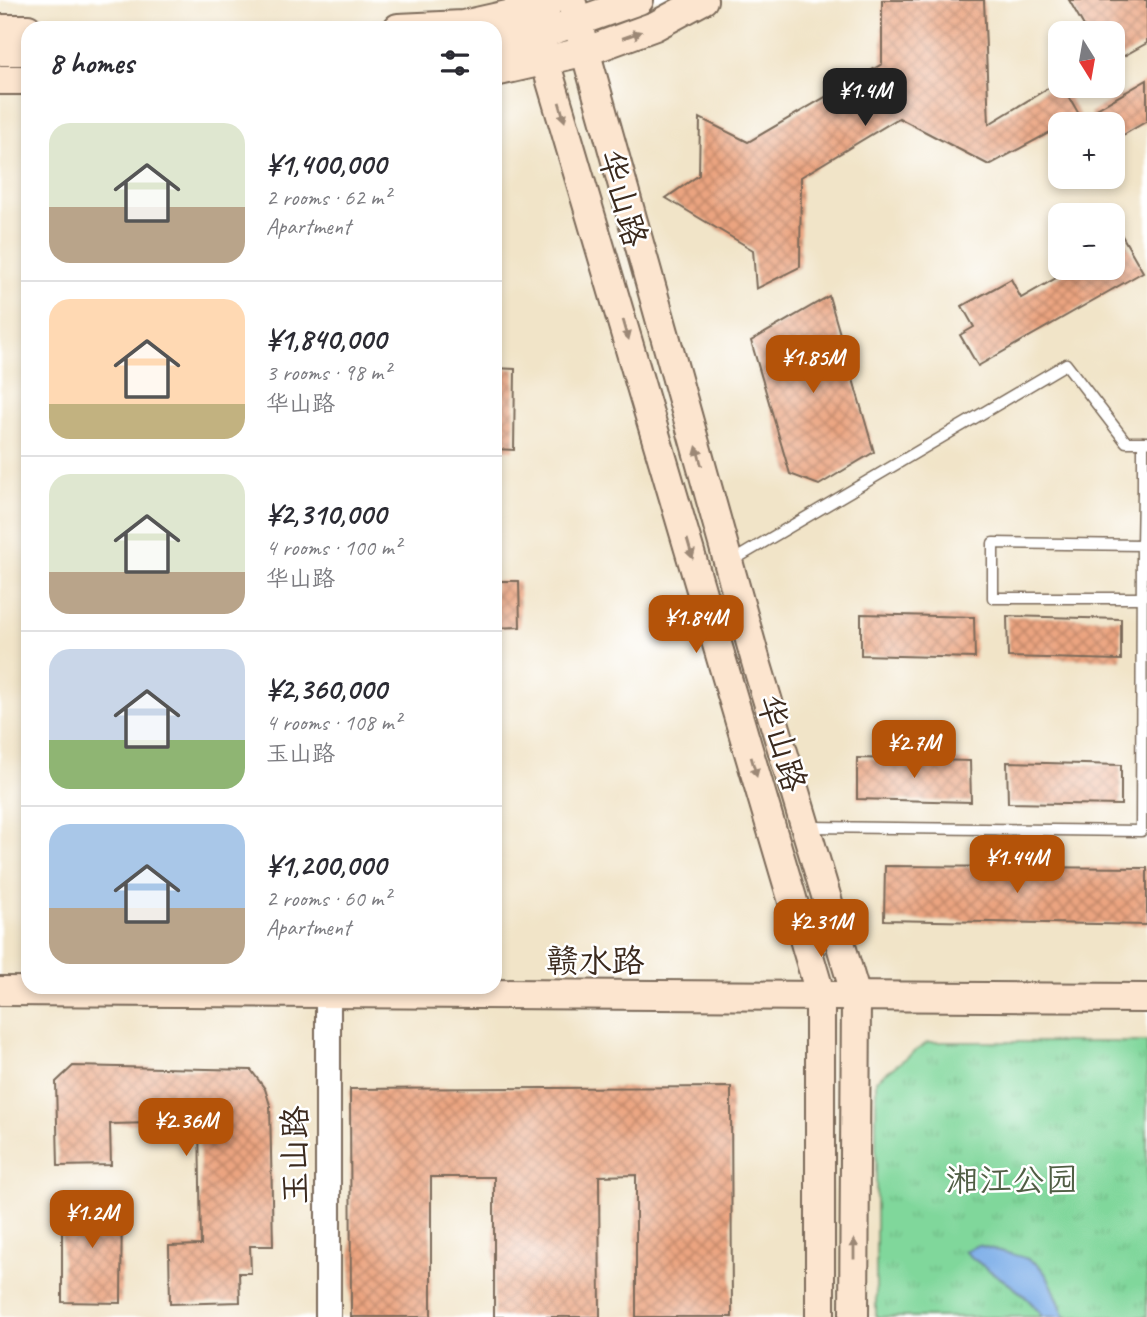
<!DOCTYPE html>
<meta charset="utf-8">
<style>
body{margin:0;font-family:Caveat,"LXGW WenKai TC",sans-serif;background:#f7f7f7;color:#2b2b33;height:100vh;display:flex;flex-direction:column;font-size:26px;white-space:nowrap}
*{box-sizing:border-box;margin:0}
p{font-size:23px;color:#7c7c81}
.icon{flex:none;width:38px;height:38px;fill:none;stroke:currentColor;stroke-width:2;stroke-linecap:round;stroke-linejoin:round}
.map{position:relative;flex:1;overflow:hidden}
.panel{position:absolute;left:21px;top:21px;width:481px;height:973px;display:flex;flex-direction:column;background:#fff;border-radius:21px;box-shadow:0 4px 10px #0003}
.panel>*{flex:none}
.needle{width:46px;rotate:169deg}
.buttons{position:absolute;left:1048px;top:21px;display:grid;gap:14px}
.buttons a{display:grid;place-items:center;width:77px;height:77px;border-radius:14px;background:#fff;box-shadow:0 4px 10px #0003;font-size:35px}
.price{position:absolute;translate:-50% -60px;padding:0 16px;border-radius:14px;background:#b45309;color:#fff;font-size:23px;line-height:46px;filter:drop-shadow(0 2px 4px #0008)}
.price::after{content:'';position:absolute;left:50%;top:42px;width:21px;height:16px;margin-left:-10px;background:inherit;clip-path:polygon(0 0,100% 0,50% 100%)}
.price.selected{background:#222;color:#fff}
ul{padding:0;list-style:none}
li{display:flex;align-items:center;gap:21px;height:175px;padding:0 28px}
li+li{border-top:2px solid #e1e1e2}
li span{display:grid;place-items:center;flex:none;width:196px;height:140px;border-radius:21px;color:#555}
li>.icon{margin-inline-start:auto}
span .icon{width:84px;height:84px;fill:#fffc;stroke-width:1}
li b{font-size:30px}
h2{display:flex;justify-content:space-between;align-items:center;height:84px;padding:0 28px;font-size:30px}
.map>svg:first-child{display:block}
.park{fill:url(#park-tufts);stroke:#5e805c;stroke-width:2}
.water{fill:#7cade8;stroke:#5c6c83;stroke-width:2}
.building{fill:url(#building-cross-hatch)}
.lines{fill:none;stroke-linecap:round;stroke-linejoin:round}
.service-casing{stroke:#7b6b5a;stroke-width:13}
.tertiary-casing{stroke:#7b6b5a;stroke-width:28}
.secondary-casing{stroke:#7b6b5a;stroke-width:32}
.service{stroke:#fff;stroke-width:10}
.tertiary{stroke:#fff;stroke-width:24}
.secondary{stroke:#fce5cf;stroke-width:28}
.oneway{fill:#9c8876}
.labels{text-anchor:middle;stroke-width:5;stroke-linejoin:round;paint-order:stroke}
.street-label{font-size:33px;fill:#3b2a1e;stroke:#fff}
.park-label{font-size:33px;fill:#505e44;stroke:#fff}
</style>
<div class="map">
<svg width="1147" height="1317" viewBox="0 0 1147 1317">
<defs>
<pattern id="park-tufts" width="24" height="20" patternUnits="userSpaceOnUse" patternTransform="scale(1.75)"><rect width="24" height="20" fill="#80d79b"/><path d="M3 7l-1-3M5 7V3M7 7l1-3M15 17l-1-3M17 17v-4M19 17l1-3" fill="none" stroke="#70b985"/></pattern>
<pattern id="building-cross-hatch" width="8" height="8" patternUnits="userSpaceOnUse" patternTransform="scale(1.75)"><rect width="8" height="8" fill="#eba480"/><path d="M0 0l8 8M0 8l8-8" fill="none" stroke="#c08668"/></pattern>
</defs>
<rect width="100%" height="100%" fill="#fff"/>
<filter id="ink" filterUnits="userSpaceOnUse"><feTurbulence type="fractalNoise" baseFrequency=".0143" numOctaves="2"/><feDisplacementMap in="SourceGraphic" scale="14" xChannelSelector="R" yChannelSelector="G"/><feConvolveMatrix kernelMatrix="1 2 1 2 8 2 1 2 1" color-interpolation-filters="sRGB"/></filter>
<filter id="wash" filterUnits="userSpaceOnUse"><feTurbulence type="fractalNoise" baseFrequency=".00686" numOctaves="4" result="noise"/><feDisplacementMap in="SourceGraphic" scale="28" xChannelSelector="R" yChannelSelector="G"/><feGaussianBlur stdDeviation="1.57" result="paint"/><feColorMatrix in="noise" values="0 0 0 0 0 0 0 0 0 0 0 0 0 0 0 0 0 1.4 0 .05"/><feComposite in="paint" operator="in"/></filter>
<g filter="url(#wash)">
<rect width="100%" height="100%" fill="#f1e4c8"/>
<!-- park -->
<polygon class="park" points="928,1042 1147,1042 1147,1317 876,1317 876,1080"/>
<!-- water -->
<path class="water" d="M978,1245C1043,1264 1039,1252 1065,1317H1042C1024,1287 989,1274 964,1251Z"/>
<g id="blocks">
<!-- building -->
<g class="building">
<polygon points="882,0 984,0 989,124 1060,81 1080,116 989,165 899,118 801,177 800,267 756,289 753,250 666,198 699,175 700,118 748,142 882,64"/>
<polygon points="1069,0 1147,0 1147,43 1113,62 1113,33 1088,33"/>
<polygon points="1147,80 1147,121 1113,141 1113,124 1095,124 1090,113"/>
<polygon points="1113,220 1143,272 978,366 960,335 974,327 962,306 1011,279 1021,298 1063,274 1060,268 1113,268"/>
<polygon points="829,296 874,452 819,485 790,474 751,341"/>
<polygon points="495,368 515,369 514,450 495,449"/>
<polygon points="495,581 519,581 520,627 495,628"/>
<polygon points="861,614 974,617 975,658 861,655"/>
<polygon points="1007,616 1121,619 1121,660 1008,657"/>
<polygon points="857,758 970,761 971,802 857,799"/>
<polygon points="1007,762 1121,765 1121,805 1008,803"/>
<polygon points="885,866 1147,868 1147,925 884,920"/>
<polygon points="73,1066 251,1070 265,1089 270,1105 273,1246 250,1246 251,1273 239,1273 240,1302 170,1304 169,1246 201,1245 199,1122 110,1124 111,1165 58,1166 56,1082"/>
<polygon points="731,1087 732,1317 636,1317 636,1175 599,1176 600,1317 494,1317 494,1177 431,1177 431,1317 351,1317 350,1089"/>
<polygon points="62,1198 122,1198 121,1303 62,1302"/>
</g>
</g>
</g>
<g filter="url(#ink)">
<use href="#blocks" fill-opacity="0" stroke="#7b6b5a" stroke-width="2"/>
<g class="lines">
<!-- service casing -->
<g class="service-casing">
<g id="service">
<polyline points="1143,442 1143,493"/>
<polyline points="1142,545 1143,493 1147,493"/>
<polyline points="732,561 1066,364 1126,442 1147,442"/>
<polyline points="809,827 1141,831 1142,545 993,543 993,598 1141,598"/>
</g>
</g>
<!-- tertiary casing -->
<g class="tertiary-casing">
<polyline id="tertiary" points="328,993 328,1317"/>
</g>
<!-- secondary casing -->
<g class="secondary-casing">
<g id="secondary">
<polyline points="527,0 817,983 820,996 820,1317"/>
<polyline points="571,0 757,665 856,996 854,1317"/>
<polyline points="398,28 463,25 547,6"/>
<polyline points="0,29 28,29"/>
<polyline points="495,44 539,35 639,0"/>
<polyline points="0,51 28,51"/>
<polyline points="495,72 587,51 655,26 703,0"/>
<polyline points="0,80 28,80"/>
<polyline points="0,991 1147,998"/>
</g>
</g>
<!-- service -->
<use href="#service" class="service"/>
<!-- tertiary -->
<use href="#tertiary" class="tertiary"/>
<!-- secondary -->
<use href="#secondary" class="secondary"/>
</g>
<!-- one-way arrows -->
<defs><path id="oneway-solid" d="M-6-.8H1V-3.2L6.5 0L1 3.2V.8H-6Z" transform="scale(1.75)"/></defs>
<g class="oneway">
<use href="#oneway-solid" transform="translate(632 35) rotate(-19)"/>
<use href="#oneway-solid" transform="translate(562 112) rotate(74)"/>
<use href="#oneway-solid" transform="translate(626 330) rotate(74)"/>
<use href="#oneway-solid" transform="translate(699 456) rotate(-105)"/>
<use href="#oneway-solid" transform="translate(690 549) rotate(74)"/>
<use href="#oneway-solid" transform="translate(754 767) rotate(74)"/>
<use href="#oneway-solid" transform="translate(854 1249) rotate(-90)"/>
</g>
</g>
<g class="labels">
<!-- street labels -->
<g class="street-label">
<text transform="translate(624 198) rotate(74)" y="12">华山路</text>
<text transform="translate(783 743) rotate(74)" y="12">华山路</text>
<text x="595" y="972">赣水路</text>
<text transform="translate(294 1155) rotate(-90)" y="12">玉山路</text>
</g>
<!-- park labels -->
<g class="park-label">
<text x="1012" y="1191">湘江公园</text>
</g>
</g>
</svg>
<div class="buttons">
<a><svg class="needle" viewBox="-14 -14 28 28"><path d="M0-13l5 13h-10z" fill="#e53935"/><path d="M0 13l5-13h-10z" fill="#7c7c81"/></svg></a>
<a>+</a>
<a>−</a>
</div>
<b class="price selected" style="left:865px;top:128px">¥1.4M</b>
<b class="price" style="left:813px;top:395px">¥1.85M</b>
<b class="price" style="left:696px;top:655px">¥1.84M</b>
<b class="price" style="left:914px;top:780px">¥2.7M</b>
<b class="price" style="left:1017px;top:895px">¥1.44M</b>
<b class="price" style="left:821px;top:959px">¥2.31M</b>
<b class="price" style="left:186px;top:1158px">¥2.36M</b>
<b class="price" style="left:92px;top:1250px">¥1.2M</b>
<section class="panel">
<h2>8 homes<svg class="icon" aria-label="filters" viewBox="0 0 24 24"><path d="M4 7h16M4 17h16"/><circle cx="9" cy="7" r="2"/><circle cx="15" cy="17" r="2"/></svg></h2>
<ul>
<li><span style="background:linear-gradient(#dfe7d0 60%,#b9a48a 0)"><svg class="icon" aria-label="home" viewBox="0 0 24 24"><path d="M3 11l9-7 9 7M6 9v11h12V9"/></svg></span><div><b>¥1,400,000</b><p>2 rooms · 62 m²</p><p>Apartment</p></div></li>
<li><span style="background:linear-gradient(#ffd9b3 75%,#c2b280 0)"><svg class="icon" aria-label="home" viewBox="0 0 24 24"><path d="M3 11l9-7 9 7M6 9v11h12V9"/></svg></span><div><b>¥1,840,000</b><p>3 rooms · 98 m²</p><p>华山路</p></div></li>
<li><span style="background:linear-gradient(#dfe7d0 70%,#b9a48a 0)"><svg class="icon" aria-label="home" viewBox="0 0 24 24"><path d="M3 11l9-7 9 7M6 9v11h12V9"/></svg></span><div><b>¥2,310,000</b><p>4 rooms · 100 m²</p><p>华山路</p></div></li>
<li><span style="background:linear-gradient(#c9d6e8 65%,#8fb573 0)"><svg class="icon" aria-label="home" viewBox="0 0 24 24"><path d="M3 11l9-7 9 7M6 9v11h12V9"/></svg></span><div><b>¥2,360,000</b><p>4 rooms · 108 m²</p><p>玉山路</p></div></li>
<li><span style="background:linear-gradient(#a9c7e8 60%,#b9a48a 0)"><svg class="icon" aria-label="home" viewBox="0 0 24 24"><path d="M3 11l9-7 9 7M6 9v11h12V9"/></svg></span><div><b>¥1,200,000</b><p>2 rooms · 60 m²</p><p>Apartment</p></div></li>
</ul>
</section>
</div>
